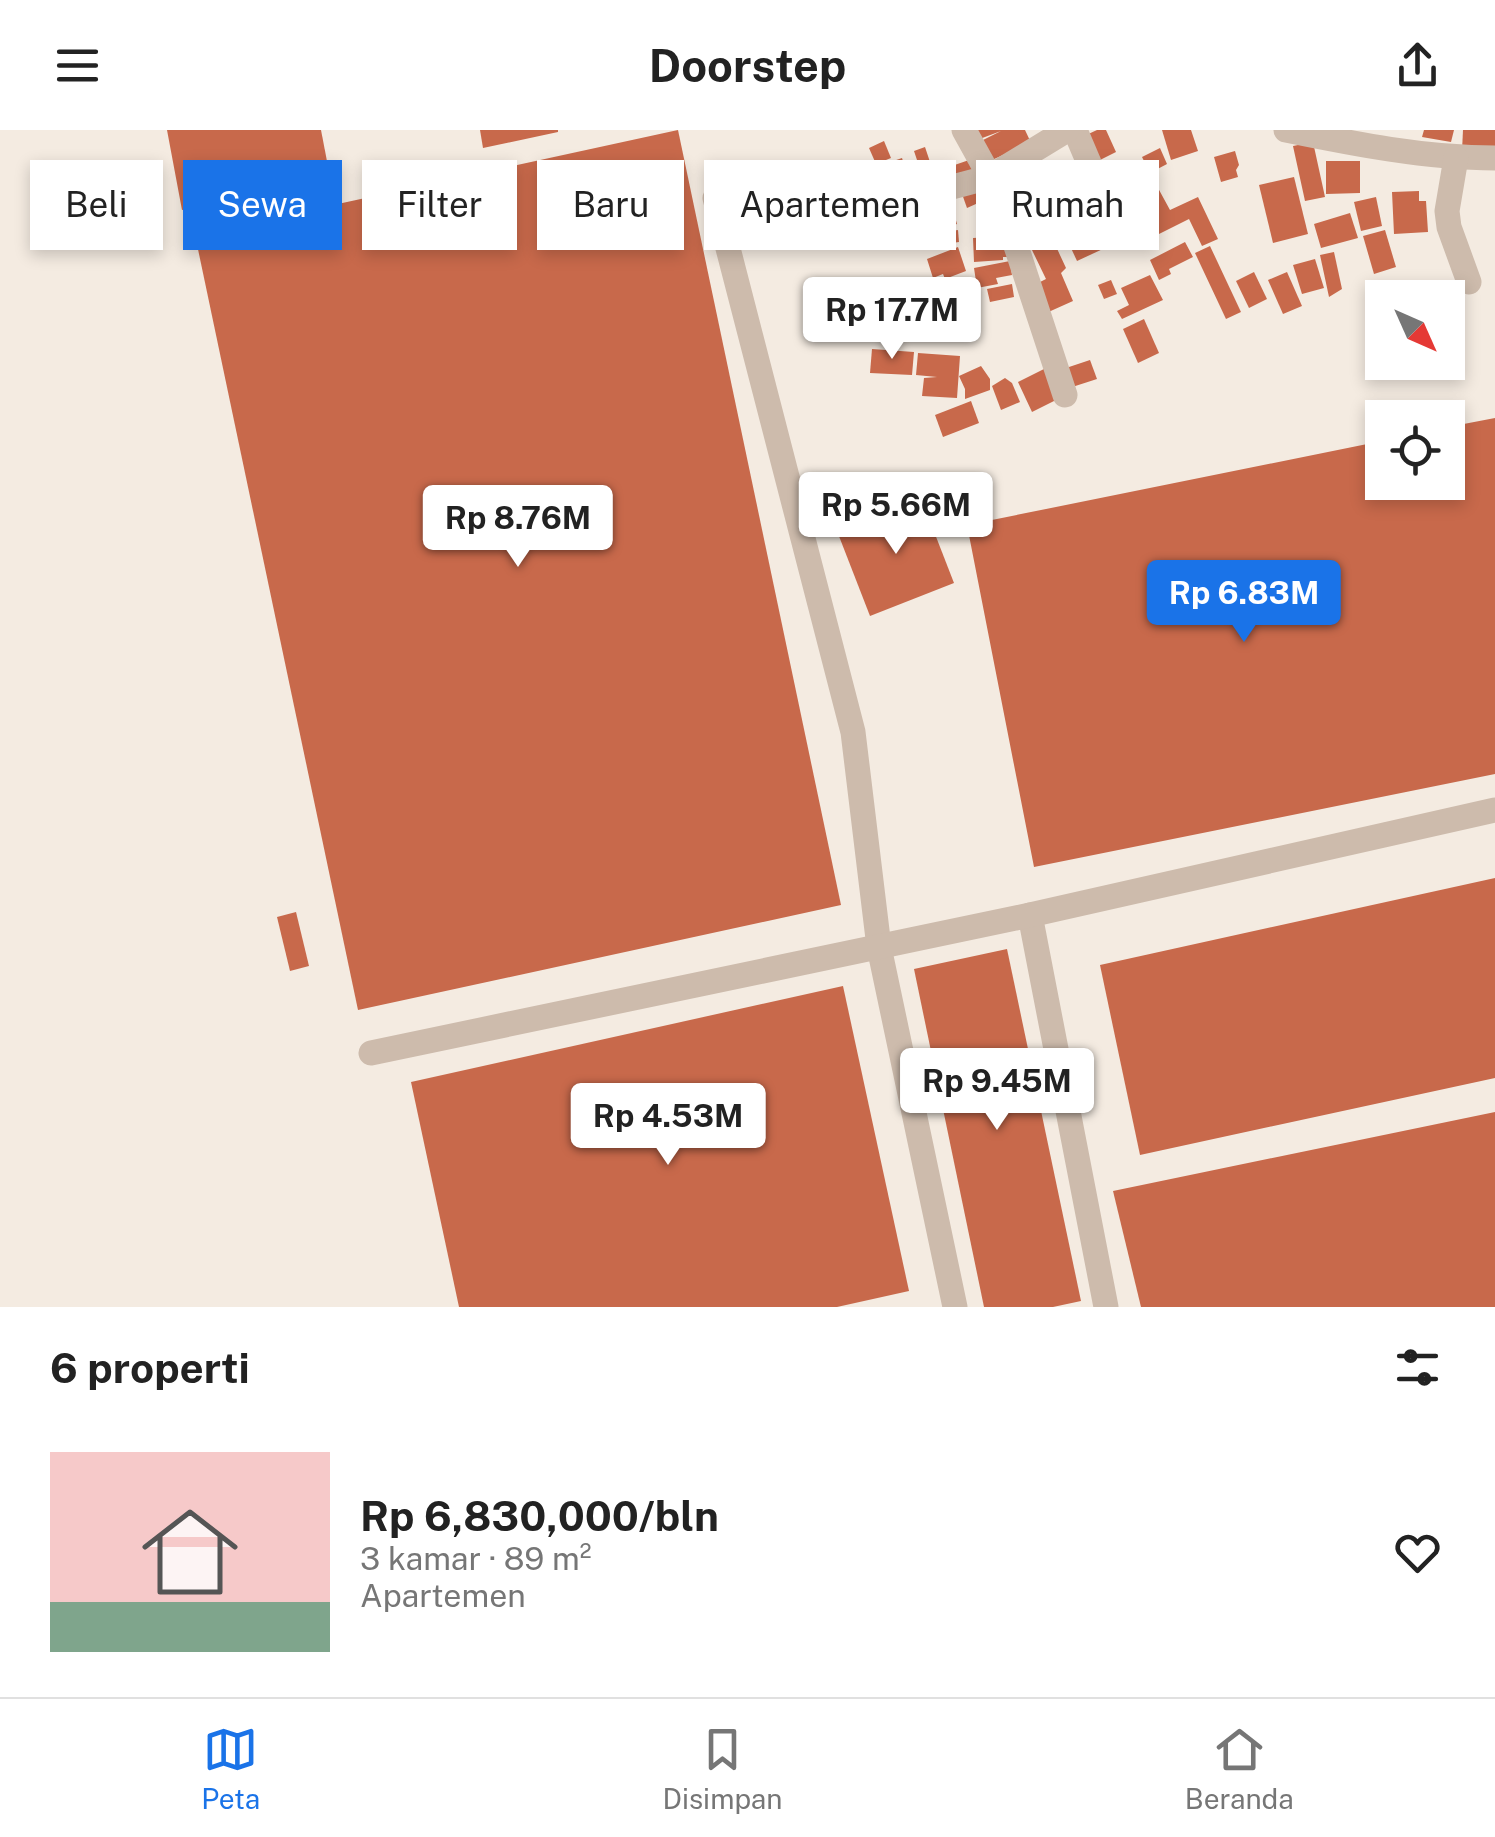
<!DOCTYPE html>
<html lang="id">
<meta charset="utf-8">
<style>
body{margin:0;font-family:"Public Sans",sans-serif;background:#f6f6f6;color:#222;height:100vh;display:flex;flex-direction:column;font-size:38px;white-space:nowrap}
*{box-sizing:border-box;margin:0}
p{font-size:32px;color:#767676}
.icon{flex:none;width:55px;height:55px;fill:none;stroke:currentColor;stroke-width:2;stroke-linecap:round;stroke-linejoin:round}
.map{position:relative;height:1177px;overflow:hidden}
.details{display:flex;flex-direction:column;background:#fff;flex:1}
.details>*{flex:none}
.guide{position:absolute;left:30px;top:30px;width:1435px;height:90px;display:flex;gap:20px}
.needle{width:65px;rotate:135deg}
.buttons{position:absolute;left:1365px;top:150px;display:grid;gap:20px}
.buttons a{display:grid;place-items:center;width:100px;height:100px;border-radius:0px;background:#fff;box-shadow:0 5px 15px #0003;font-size:50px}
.price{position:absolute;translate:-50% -85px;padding:0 22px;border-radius:10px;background:#fff;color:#222;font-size:32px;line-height:65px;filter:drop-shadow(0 2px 5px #0008)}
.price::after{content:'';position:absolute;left:50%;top:60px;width:30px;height:22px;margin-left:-15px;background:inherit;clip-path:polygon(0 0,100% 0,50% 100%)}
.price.current{background:#1a73e8;color:#fff}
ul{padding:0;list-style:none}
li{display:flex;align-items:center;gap:30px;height:250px;padding:0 50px}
li span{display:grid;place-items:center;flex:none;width:280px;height:200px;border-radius:0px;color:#555}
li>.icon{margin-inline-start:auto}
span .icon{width:120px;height:120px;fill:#fffc;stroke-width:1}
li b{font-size:42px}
h2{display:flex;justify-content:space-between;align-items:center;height:120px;padding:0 50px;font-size:42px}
.chip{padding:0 35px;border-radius:0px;background:#fff;box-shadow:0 5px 15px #0003;font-size:35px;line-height:90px}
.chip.current{background:#1a73e8;color:#fff}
header{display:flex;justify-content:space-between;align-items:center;height:130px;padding:0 50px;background:#fff;font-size:45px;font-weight:700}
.tab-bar{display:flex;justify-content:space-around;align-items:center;height:140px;border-top:2px solid #e0e0e0;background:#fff;font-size:28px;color:#767676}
.tab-bar a{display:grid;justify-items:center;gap:5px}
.tab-bar .current{color:#1a73e8}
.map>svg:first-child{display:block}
.building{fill:#c8694b}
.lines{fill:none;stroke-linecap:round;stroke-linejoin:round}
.minor{stroke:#cdbbac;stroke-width:25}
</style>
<header><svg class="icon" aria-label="menu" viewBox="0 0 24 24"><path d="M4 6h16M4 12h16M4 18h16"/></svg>Doorstep<svg class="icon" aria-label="share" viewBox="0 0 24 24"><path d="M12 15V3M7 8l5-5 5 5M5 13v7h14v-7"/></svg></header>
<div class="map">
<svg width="1495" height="1177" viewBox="0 0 1495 1177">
<rect width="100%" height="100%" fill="#f4ebe1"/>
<!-- building -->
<g class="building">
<polygon points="167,0 321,0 331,52 182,80"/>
<polygon points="480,0 558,0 558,2 483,18"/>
<polygon points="678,0 841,775 358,880 195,105"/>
<polygon points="973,0 1025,0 1033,17 1012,21 992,30 983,10 1001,1 977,10"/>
<polygon points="1097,0 1106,0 1116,22 1096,32 1084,6"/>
<polygon points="1162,0 1191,0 1198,21 1171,30"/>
<polygon points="1424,0 1454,0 1451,12 1422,7"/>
<polygon points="1463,0 1495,0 1495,22 1462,21"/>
<polygon points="884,11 891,28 876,34 869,18"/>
<polygon points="1313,12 1325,67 1305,71 1293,16"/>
<polygon points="925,17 930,32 919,36 914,21"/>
<polygon points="1160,18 1167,34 1150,43 1142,27"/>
<polygon points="1235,21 1239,35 1236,40 1238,47 1221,52 1214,27"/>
<polygon points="902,28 913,63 887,72 876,37"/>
<polygon points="972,29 978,45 948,55 943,39"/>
<polygon points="1326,31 1360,31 1360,63 1326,64"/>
<polygon points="1133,35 1142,54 1116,66 1107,47"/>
<polygon points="1015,37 1026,57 1004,68 994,49"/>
<polygon points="1294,47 1308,104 1273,113 1259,55"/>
<polygon points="981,53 987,69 967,78 961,61"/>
<polygon points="1075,58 1087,85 1028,114 1015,87"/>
<polygon points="1158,58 1170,80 1198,67 1218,109 1202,116 1189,89 1139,114 1120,79"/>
<polygon points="1419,61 1419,71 1426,71 1428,102 1394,104 1392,62"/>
<polygon points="1376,67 1382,96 1361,101 1354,72"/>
<polygon points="951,73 957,94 935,101 929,80"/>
<polygon points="897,77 911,80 927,77 931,99 928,111 909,113 902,103"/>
<polygon points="1350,83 1358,108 1321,118 1314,94"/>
<polygon points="1092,92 1105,118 1077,131 1065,105"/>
<polygon points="958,100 959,112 945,114 943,102"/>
<polygon points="1385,100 1396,137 1374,144 1363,106"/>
<polygon points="1006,106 1015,127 1003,127 1003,130 974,132 973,108"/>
<polygon points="1053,110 1066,138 1061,143 1073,171 1044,184 1040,152 1046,149 1032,120"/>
<polygon points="1185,112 1193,127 1169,139 1171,144 1159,150 1150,130"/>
<polygon points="1210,116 1241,182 1226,189 1195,123"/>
<polygon points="958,117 966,141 945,149 943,144 933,148 927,129"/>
<polygon points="1334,122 1342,159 1329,167 1320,125"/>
<polygon points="1315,129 1324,158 1302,164 1293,135"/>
<polygon points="1010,131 1012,145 996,148 998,154 977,158 974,138"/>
<polygon points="1254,142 1267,169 1249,178 1236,151"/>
<polygon points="1287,142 1302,176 1283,184 1268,150"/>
<polygon points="1150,145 1163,170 1122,189 1117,181 1129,175 1121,158"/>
<polygon points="1111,150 1117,164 1104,169 1098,155"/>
<polygon points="1012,154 1014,167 990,172 987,159"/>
<polygon points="934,174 966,174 966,196 934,196 934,206 904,206 902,179"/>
<polygon points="1144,189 1159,223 1138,233 1123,199"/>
<polygon points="872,219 914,222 912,245 870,243"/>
<polygon points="918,223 960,226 957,268 922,266 924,248 937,247 916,245"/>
<polygon points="1090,230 1097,249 1066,259 1060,240"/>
<polygon points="981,236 990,249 990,260 965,269 965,259 959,246"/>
<polygon points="1050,236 1060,268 1032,282 1018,252"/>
<polygon points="1005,248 1012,253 1020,272 1001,280 992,256"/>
<polygon points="971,271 979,293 943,307 935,285"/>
<polygon points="1495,288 1495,644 1034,737 967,395 1382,311 1382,352 1448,352 1448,297"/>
<polygon points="921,368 954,453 870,486 837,401"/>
<polygon points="1495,748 1495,948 1140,1025 1100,835"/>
<polygon points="296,782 309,836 290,841 277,787"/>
<polygon points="1007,819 1081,1171 1053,1177 984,1177 914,839"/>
<polygon points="843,856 909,1161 837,1177 459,1177 411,952"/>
<polygon points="1495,982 1495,1177 1141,1177 1113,1061"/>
</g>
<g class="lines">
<!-- minor -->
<g class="minor">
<polyline points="1075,0 1120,106"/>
<path d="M1286,0C1355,14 1425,28 1495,28"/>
<polyline points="1456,28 1447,81 1449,97 1469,152"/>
<polyline points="715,68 853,602 879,817 955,1177"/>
<polyline points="888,74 990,47 964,0"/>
<polyline points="1065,265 1015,113 990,47 1067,0"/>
<polyline points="1030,785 1106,1177"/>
<polyline points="371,923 1030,785 1495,680"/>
</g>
</g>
</svg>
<div class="buttons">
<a><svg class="needle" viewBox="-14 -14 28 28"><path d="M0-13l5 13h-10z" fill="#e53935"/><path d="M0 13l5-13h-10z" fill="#767676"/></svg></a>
<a><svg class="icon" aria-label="locate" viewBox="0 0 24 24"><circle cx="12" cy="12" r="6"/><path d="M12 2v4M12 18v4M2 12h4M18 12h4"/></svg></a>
</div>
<b class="price" style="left:892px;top:232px">Rp 17.7M</b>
<b class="price" style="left:896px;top:427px">Rp 5.66M</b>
<b class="price" style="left:518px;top:440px">Rp 8.76M</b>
<b class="price current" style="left:1244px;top:515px">Rp 6.83M</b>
<b class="price" style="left:997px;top:1003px">Rp 9.45M</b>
<b class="price" style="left:668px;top:1038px">Rp 4.53M</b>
<div class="guide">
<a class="chip">Beli</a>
<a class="chip current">Sewa</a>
<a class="chip">Filter</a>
<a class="chip">Baru</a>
<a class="chip">Apartemen</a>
<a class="chip">Rumah</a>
</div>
</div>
<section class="details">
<h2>6 properti<svg class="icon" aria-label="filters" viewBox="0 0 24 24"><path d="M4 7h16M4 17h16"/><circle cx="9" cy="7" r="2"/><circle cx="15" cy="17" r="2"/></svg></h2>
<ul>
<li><span style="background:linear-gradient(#f6c9c9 75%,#7fa58c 0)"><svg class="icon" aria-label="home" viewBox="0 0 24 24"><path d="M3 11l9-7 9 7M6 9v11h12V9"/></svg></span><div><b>Rp 6,830,000/bln</b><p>3 kamar · 89 m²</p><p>Apartemen</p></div><svg class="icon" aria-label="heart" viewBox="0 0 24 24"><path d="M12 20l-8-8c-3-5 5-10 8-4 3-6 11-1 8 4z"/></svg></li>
</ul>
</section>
<nav class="tab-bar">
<a class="current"><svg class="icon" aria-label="map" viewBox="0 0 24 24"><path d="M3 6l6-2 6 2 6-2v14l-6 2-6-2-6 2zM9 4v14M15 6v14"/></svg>Peta</a>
<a><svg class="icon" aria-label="saved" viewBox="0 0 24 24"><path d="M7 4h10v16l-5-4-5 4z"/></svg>Disimpan</a>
<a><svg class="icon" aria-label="home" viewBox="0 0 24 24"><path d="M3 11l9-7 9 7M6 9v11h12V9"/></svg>Beranda</a>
</nav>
